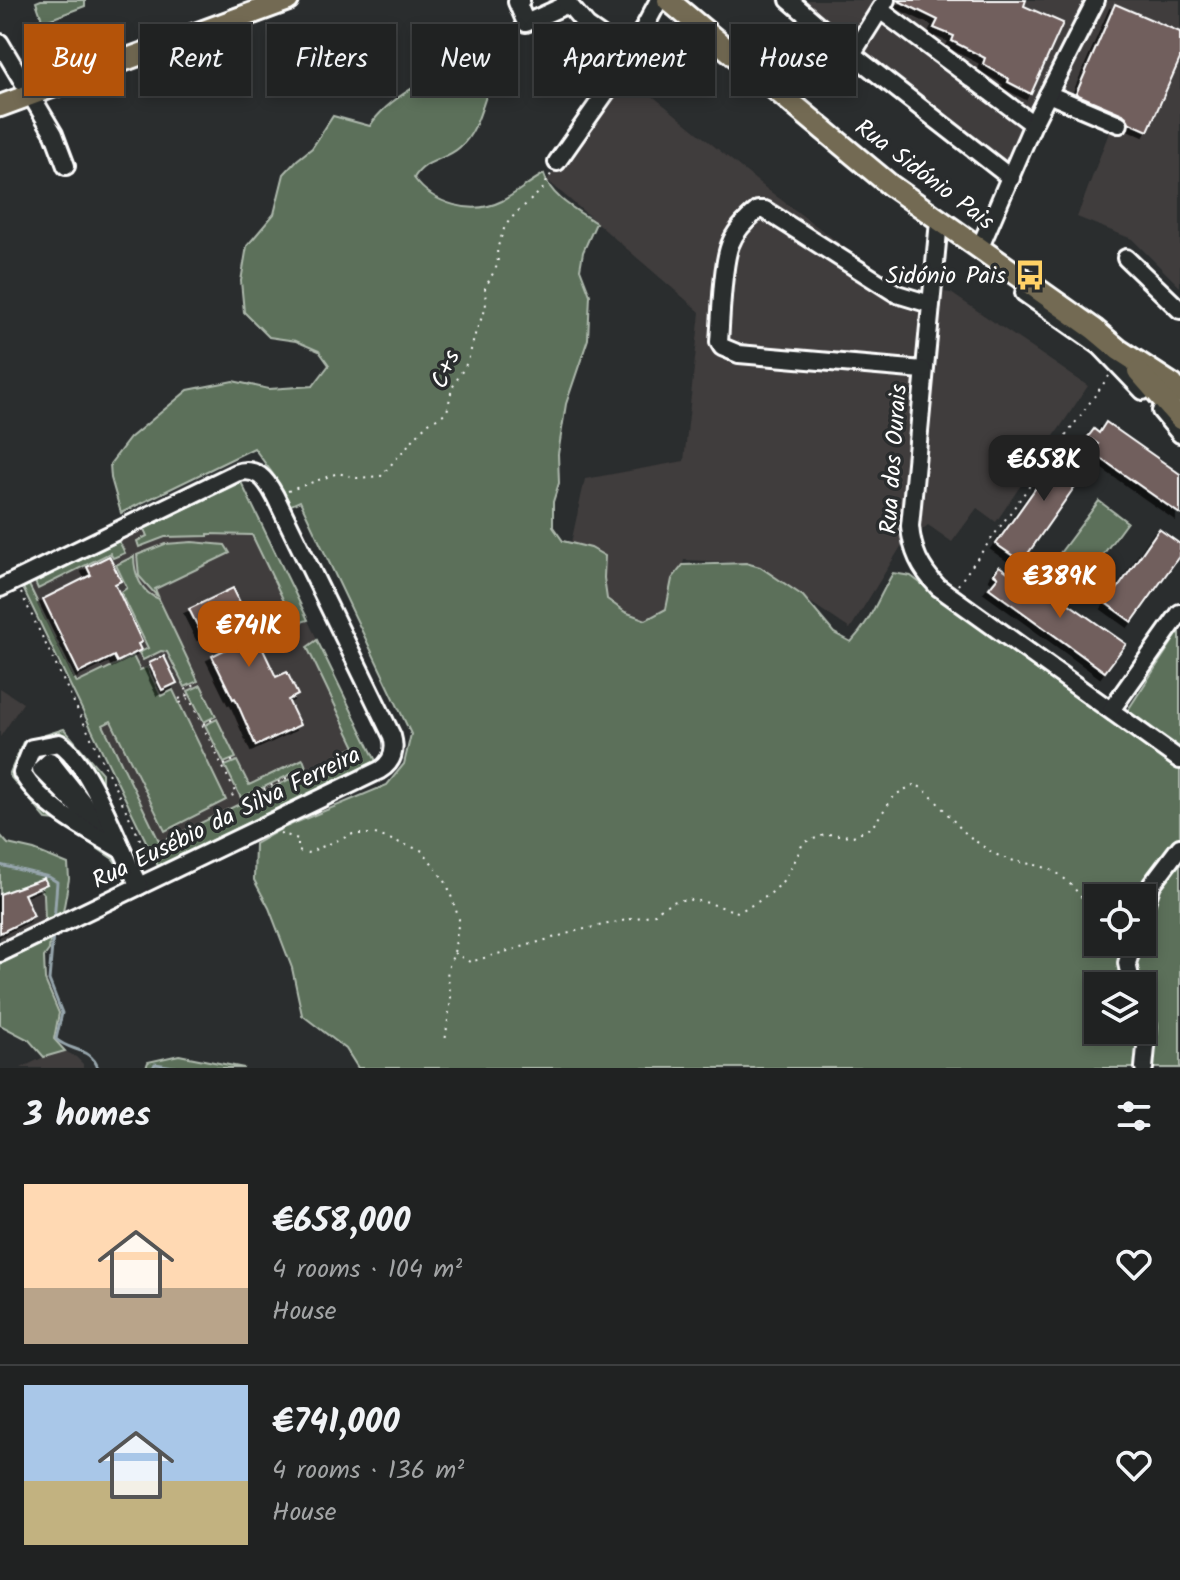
<!DOCTYPE html>
<meta charset="utf-8">
<style>
body{margin:0;font-family:Kalam,sans-serif;background:#2d2f2f;color:#f1f3f6;height:100vh;display:flex;flex-direction:column;font-size:30px;white-space:nowrap}
*{box-sizing:border-box;margin:0}
p{font-size:26px;color:#a2a4a5}
.icon{flex:none;width:44px;height:44px;fill:none;stroke:currentColor;stroke-width:2;stroke-linecap:round;stroke-linejoin:round}
.map{position:relative;height:1068px;overflow:hidden}
.details{display:flex;flex-direction:column;background:#202222;flex:1}
.details>*{flex:none}
.hud{position:absolute;left:24px;top:24px;width:1132px;height:72px;display:flex;gap:16px}
.tools{position:absolute;left:1084px;top:884px;display:grid;gap:16px}
.tools a{display:grid;place-items:center;width:72px;height:72px;border-radius:0px;background:#202222;box-shadow:0 4px 12px #0003,0 0 0 2px #3d3f40;font-size:40px}
.price{position:absolute;translate:-50% -68px;padding:0 18px;border-radius:16px;background:#b45309;color:#fff;font-size:26px;line-height:52px;filter:drop-shadow(0 2px 4px #0008)}
.price::after{content:'';position:absolute;left:50%;top:48px;width:24px;height:18px;margin-left:-12px;background:inherit;clip-path:polygon(0 0,100% 0,50% 100%)}
.price.current{background:#222;color:#fff}
ul{padding:0;list-style:none}
li{display:flex;align-items:center;gap:24px;height:200px;padding:0 24px}
li+li{border-top:2px solid #3d3f40}
li span{display:grid;place-items:center;flex:none;width:224px;height:160px;border-radius:0px;color:#555}
li>.icon{margin-inline-start:auto}
span .icon{width:96px;height:96px;fill:#fffc;stroke-width:1}
li b{font-size:34px}
h2{display:flex;justify-content:space-between;align-items:center;height:96px;padding:0 24px;font-size:34px}
.chip{padding:0 28px;border-radius:0px;background:#202222;box-shadow:0 4px 12px #0003,0 0 0 2px #3d3f40;font-size:28px;line-height:72px}
.chip.current{background:#b45309;color:#fff}
.map>svg:first-child{display:block}
.built{fill:#3f3c3c}
.green{fill:#5b705a;stroke:#adb8ac;stroke-width:2;fill-rule:evenodd}
.lines{fill:none;stroke-linecap:round;stroke-linejoin:round}
.stream{stroke:#96a5ac;stroke-width:3}
.building{fill:#715e5d;stroke:#fff;stroke-width:2;filter:url(#shadow)}
.minor-tunnel{stroke:#3f4243;stroke-width:16;stroke-dasharray:16 8;stroke-linecap:butt}
.minor-casing{stroke:#fff;stroke-width:22}
.major-casing{stroke:#fff;stroke-width:26}
.path{stroke:#fff;stroke-width:2;stroke-dasharray:2 6;stroke-linecap:butt}
.minor{stroke:#2a2d2e;stroke-width:16}
.major{stroke:#736b52;stroke-width:20}
.labels{text-anchor:middle;stroke-width:7;stroke-linejoin:round;paint-order:stroke}
.street-label{font-size:24px;fill:#fff;stroke:#2a2d2e}
.poi-label{font-size:24px;fill:#fff;stroke:#2a2d2e;text-anchor:end}
</style>
<div class="map">
<svg width="1180" height="1068" viewBox="0 0 1180 1068">
<defs>
<filter id="shadow"><feDropShadow dx="-5" dy="5" stdDeviation="0" flood-color="#0009"/></filter>
</defs>
<rect width="100%" height="100%" fill="#2a2d2e"/>
<filter id="ink" filterUnits="userSpaceOnUse"><feTurbulence type="fractalNoise" baseFrequency=".0125" numOctaves="2"/><feDisplacementMap in="SourceGraphic" scale="16" xChannelSelector="R" yChannelSelector="G"/><feConvolveMatrix kernelMatrix="1 2 1 2 8 2 1 2 1" color-interpolation-filters="sRGB"/></filter>
<g filter="url(#ink)">
<!-- built -->
<g class="built">
<polygon points="775,0 1180,0 1180,287 1132,239 1077,217 1111,127 1050,100 1005,161"/>
<polygon points="627,75 768,190 897,286 951,293 1088,386 996,522 977,508 952,542 928,525 902,545 850,629 752,563 684,560 664,635 556,611 585,479 684,461 700,312 547,180"/>
<polygon points="241,482 376,761 158,866 23,588"/>
<polygon points="0,688 23,703 0,737"/>
<polygon points="33,881 44,894 44,930 0,952 0,894"/>
<polygon points="65,1051 76,1057 83,1064 83,1068 21,1068 52,1053"/>
</g>
<!-- green -->
<g class="green">
<polygon points="41,0 85,0 85,6 43,22 36,2"/>
<path d="M467,62L479,69L490,85C482,105 477,133 460,147C445,161 426,158 414,178C433,204 472,216 502,201C517,193 529,182 544,174C550,197 578,211 596,223L583,252L580,269L590,295L588,339L566,404L558,454L559,483L553,502V527L563,541L591,548L605,556L604,578L607,599L625,612L646,620L666,609L672,579L683,565L746,563L760,567L803,596L834,633L851,642C871,621 878,598 893,573L911,576C976,626 1047,667 1108,721L1122,719L1180,630V1068H358L346,1049L302,1015L292,968L269,908L254,880L255,844L283,828L387,785L404,764L411,734L300,501L289,506L275,477L254,448L121,513L111,478L110,464L130,438L188,390L233,381L269,389L313,386L329,365L319,351L296,341L269,337L244,312L241,281L247,246L274,214L284,174L297,160L312,148L333,116L370,126C387,98 436,73 467,62ZM1098,898H1142V942H1098ZM1098,986H1142V1030H1098Z"/>
<polygon points="241,482 308,620 295,624 252,535 208,534 208,536 165,537 139,547 137,541 147,536 144,529"/>
<polygon points="1099,501 1127,522 1085,579 1057,557"/>
<polygon points="119,541 125,553 113,558 110,553 38,589 35,582"/>
<polygon points="192,542 225,545 230,553 155,589 158,596 156,595 139,576 137,555 165,544"/>
<path d="M134,556C134,574 141,593 159,599L198,681L185,687L167,652L161,651L143,660L139,653L148,648L121,592L127,588L116,565Z"/>
<polygon points="29,585 77,683 133,656 140,670 147,667 161,696 173,690 226,800 165,831 111,721 103,725 160,843 355,747 307,647 317,640 376,761 158,866 23,588"/>
<polygon points="201,685 216,716 204,722 188,691"/>
<polygon points="217,719 236,758 224,763 205,725"/>
<polygon points="64,729 102,773 102,783 115,809 111,807 98,775 60,732 24,744 13,772 51,817 119,861 125,870 122,871 113,859 57,821 47,820 9,775 23,742"/>
<polygon points="303,759 306,767 241,798 225,766 237,761 249,785"/>
<polygon points="0,835 8,844 34,850 68,864 69,879 63,912 45,920 44,894 33,882 0,894"/>
<polygon points="50,940 49,950 44,957 45,980 59,1013 54,1039 65,1051 44,1057 29,1040 0,1025 0,964"/>
<polygon points="179,1055 244,1068 146,1068 148,1062"/>
</g>
<g class="lines">
<!-- stream -->
<g class="stream">
<polyline points="0,865 49,877 57,882 54,922"/>
<path d="M53,934L49,980L62,1013L56,1039C70,1052 91,1047 98,1068"/>
<polyline points="153,1068 155,1064 180,1068"/>
</g>
</g>
<!-- building -->
<g class="building">
<polygon points="897,0 1026,0 1024,6 1063,23 1031,94 1008,82 1009,79 983,64 985,58 952,41 954,36 934,28 938,20"/>
<polygon points="1115,4 1180,32 1180,59 1148,131 1130,123 1123,114 1076,94"/>
<polygon points="1106,422 1180,474 1180,514 1092,452 1098,444 1088,437 1094,429 1099,433"/>
<polygon points="1067,444 1092,462 1022,562 996,544"/>
<polygon points="1159,529 1180,544 1180,555 1132,622 1107,604"/>
<polygon points="109,556 121,581 115,584 142,642 138,644 141,650 117,662 114,656 79,673 43,599 91,575 87,567"/>
<polygon points="999,566 1040,594 1045,587 1126,644 1105,672 989,588 998,577 994,574"/>
<polygon points="233,588 245,613 256,608 267,630 256,635 276,677 287,672 298,695 288,700 300,725 256,746 235,698 233,699 212,656 244,640 234,620 202,635 189,609"/>
<polygon points="164,656 177,683 162,690 149,663"/>
<polygon points="44,878 47,884 24,894 34,916 0,933 0,894"/>
</g>
<g class="lines">
<!-- minor-tunnel -->
<polyline class="minor-tunnel" points="600,35 620,48"/>
<!-- minor casing -->
<g class="minor-casing">
<g id="minor">
<polyline points="521,0 517,2 526,23 568,4"/>
<polyline points="565,0 587,26 600,35"/>
<polyline points="789,0 852,54 1011,178"/>
<polyline points="880,10 1033,124"/>
<polyline points="0,43 54,134 66,166"/>
<polyline points="852,54 886,0"/>
<polyline points="1048,94 1119,124"/>
<polyline points="557,162 621,71 659,0"/>
<path d="M939,221L910,526C912,551 920,568 938,587L1180,760"/>
<polyline points="980,247 1033,124 1096,0"/>
<polyline points="1126,258 1180,310"/>
<polyline points="1031,284 1024,293 1100,346 1107,340"/>
<polyline points="1100,346 1143,391"/>
<path d="M923,370L739,354L722,347L719,342C721,317 722,266 730,245C735,231 747,219 758,210H765L897,294L930,304"/>
<polyline points="1161,411 1180,434"/>
<path d="M0,588L236,473C256,466 266,479 275,496L392,736C396,750 393,762 380,770L0,953"/>
<polyline points="1111,710 1180,613"/>
<polygon points="50,761 120,849 41,769"/>
<path d="M120,849C85,829 44,809 22,773L32,748L59,743C90,761 121,852 139,886"/>
<polyline points="1142,914 1152,884 1180,847"/>
<polyline points="1132,986 1127,963 1134,942"/>
<polyline points="1142,1011 1148,1026 1144,1068"/>
</g>
</g>
<!-- major casing -->
<g class="major-casing">
<g id="major">
<polyline points="668,0 890,185 1094,329 1119,350 1173,385 1180,393"/>
<polyline points="0,106 288,0"/>
<polyline points="1138,371 1180,419"/>
</g>
</g>
<!-- path -->
<g class="path">
<polyline points="288,491 338,473 357,478 381,476 427,424 447,412 452,388 468,361 476,331 486,308 485,288 498,264 497,249 505,226 516,213 542,190 551,174"/>
<polyline points="958,585 1109,376"/>
<polyline points="21,593 152,864"/>
<polyline points="179,699 188,695 185,690 199,683"/>
<polyline points="180,703 189,698 236,794 227,798"/>
<polyline points="203,724 216,718"/>
<polyline points="224,765 236,759"/>
<polyline points="242,800 307,768"/>
<polyline points="280,833 298,839 298,851 307,853 353,834 375,834 423,851 447,884 459,919 454,953 447,971 451,998 445,1042"/>
<path d="M454,953L470,962L580,930L655,914C680,888 708,904 738,912C778,893 785,884 803,843L827,834L853,836L872,827L895,795L915,784C938,797 951,823 973,839C982,846 994,855 1005,858C1021,864 1037,863 1053,871C1072,880 1081,901 1098,913"/>
</g>
<!-- minor -->
<use href="#minor" class="minor"/>
<!-- major -->
<use href="#major" class="major"/>
</g>
</g>
<!-- icons -->
<defs>
<g id="bus-bare" transform="scale(2.4)"><path d="M-5-6H5V4H4V6H2V4H-2V6H-4V4H-5ZM-3.5-4V0h7V-4ZM-3.5 1.2v1.5H-2V1.2ZM2 1.2v1.5H3.5V1.2Z" fill="#ffd166" stroke="#2a2d2e" stroke-width="2.5" paint-order="stroke"/></g>
</defs>
<g fill-rule="evenodd">
<use href="#bus-bare" x="1030" y="275"/>
</g>
<g class="labels">
<!-- street labels -->
<g class="street-label">
<text transform="translate(925 174) rotate(37)" y="8">Rua Sidónio Pais</text>
<text transform="translate(445 369) rotate(-68)" y="8">C+s</text>
<text transform="translate(893 459) rotate(-86)" y="8">Rua dos Ourais</text>
<text transform="translate(226 817) rotate(-26)" y="8">Rua Eusébio da Silva Ferreira</text>
</g>
<!-- poi labels -->
<g class="poi-label">
<text x="1006" y="283">Sidónio Pais</text>
</g>
</g>
</svg>
<div class="tools">
<a><svg class="icon" aria-label="locate" viewBox="0 0 24 24"><circle cx="12" cy="12" r="6"/><path d="M12 2v4M12 18v4M2 12h4M18 12h4"/></svg></a>
<a><svg class="icon" aria-label="layers" viewBox="0 0 24 24"><path d="M12 4l9 5-9 5-9-5zM3 14l9 5 9-5"/></svg></a>
</div>
<b class="price current" style="left:1044px;top:503px">€658K</b>
<b class="price" style="left:1060px;top:620px">€389K</b>
<b class="price" style="left:249px;top:669px">€741K</b>
<div class="hud">
<a class="chip current">Buy</a>
<a class="chip">Rent</a>
<a class="chip">Filters</a>
<a class="chip">New</a>
<a class="chip">Apartment</a>
<a class="chip">House</a>
</div>
</div>
<section class="details">
<h2>3 homes<svg class="icon" aria-label="filters" viewBox="0 0 24 24"><path d="M4 7h16M4 17h16"/><circle cx="9" cy="7" r="2"/><circle cx="15" cy="17" r="2"/></svg></h2>
<ul>
<li><span style="background:linear-gradient(#ffd9b3 65%,#b9a48a 0)"><svg class="icon" aria-label="home" viewBox="0 0 24 24"><path d="M3 11l9-7 9 7M6 9v11h12V9"/></svg></span><div><b>€658,000</b><p>4 rooms · 104 m²</p><p>House</p></div><svg class="icon" aria-label="heart" viewBox="0 0 24 24"><path d="M12 20l-8-8c-3-5 5-10 8-4 3-6 11-1 8 4z"/></svg></li>
<li><span style="background:linear-gradient(#a9c7e8 60%,#c2b280 0)"><svg class="icon" aria-label="home" viewBox="0 0 24 24"><path d="M3 11l9-7 9 7M6 9v11h12V9"/></svg></span><div><b>€741,000</b><p>4 rooms · 136 m²</p><p>House</p></div><svg class="icon" aria-label="heart" viewBox="0 0 24 24"><path d="M12 20l-8-8c-3-5 5-10 8-4 3-6 11-1 8 4z"/></svg></li>
</ul>
</section>
